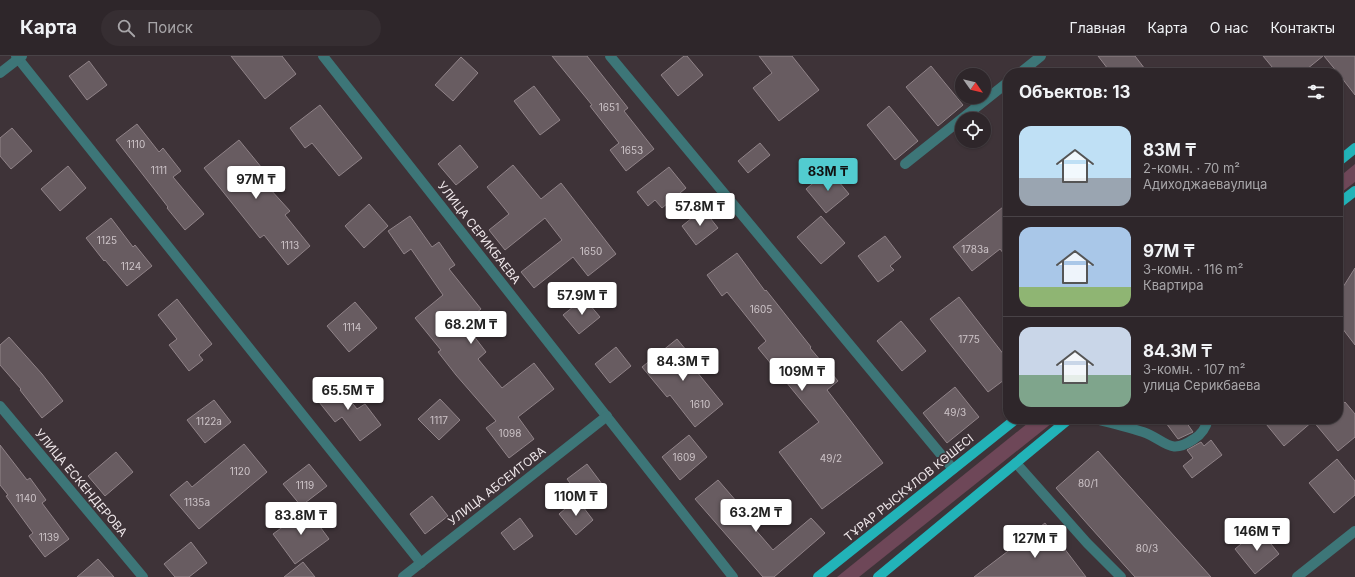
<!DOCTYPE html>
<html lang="ru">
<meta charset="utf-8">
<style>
body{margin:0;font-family:Inter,sans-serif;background:#362e32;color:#f1f3f6;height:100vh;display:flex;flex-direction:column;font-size:15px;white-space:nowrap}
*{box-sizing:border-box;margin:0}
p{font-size:13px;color:#a7a5a8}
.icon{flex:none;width:22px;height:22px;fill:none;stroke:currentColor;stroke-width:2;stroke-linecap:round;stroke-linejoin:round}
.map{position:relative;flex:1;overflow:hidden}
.sheet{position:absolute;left:1003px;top:12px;width:340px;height:356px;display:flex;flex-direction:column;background:#2e262a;border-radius:16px;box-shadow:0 1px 3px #0004,0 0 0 1px #494347}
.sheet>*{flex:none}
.needle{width:26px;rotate:124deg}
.buttons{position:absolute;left:955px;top:12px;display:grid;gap:8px}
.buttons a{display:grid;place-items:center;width:36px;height:36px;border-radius:50%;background:#2e262a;box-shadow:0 1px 3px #0004,0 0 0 1px #494347;font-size:20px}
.price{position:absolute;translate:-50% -34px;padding:0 9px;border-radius:4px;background:#fff;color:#222;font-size:13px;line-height:26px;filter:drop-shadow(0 1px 2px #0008)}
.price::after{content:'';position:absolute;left:50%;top:24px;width:12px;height:9px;margin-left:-6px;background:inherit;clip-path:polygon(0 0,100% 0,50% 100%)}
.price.current{background:#52ccd0;color:#111}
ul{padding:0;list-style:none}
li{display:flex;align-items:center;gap:12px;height:100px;padding:0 16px}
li+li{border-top:1px solid #494347}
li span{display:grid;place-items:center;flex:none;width:112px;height:80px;border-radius:12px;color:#555}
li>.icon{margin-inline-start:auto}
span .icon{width:48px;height:48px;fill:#fffc;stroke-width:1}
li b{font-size:17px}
h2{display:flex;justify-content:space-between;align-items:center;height:48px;padding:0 16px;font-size:17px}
header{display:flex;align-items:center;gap:24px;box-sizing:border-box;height:56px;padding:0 20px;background:#2e262a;border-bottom:1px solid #494347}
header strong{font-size:19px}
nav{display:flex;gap:22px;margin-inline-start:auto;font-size:14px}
.search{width:280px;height:36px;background:#362e32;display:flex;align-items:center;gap:10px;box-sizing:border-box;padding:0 14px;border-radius:22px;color:#a7a5a8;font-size:15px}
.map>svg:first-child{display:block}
.green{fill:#6e4758}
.building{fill:#685c61;stroke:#908388}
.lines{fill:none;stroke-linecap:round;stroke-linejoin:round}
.minor{stroke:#3d7678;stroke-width:10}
.major{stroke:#22b3b8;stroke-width:10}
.labels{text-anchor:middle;stroke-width:3;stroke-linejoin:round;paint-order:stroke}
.number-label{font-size:10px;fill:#cdc4c8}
.street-label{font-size:12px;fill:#efe7ea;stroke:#3e3338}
</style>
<header>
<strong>Карта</strong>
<div class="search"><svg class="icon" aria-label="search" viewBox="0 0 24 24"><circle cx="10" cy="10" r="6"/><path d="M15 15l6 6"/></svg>Поиск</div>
<nav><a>Главная</a><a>Карта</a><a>О нас</a><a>Контакты</a></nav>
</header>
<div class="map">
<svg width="1355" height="521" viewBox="0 0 1355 521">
<rect width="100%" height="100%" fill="#3e3338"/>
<!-- green -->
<g class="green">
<polygon points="1355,108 1355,126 1338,139 1338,122"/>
<polygon points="1033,363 1057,363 859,521 837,521"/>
</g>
<!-- building -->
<g class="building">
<polygon points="231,0 282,0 296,18 265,43"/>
<polygon points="552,0 587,0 628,52 624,55 654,93 626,115 610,94 619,87 590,50 592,49"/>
<polygon points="684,0 687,0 703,19 678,40 661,19"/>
<polygon points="759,0 792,0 819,34 779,65 753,32 772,17"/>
<polygon points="1098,0 1135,0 1148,17 1111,17"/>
<polygon points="1263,0 1323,0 1302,17 1277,17"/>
<polygon points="1324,0 1355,0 1355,39 1338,17"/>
<polygon points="461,1 478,17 453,45 435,29"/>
<polygon points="89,5 107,29 87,44 69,20"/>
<polygon points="931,10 963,49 938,70 906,31"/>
<polygon points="534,30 560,64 540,79 514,45"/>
<polygon points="320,49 362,102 339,120 312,87 305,92 290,72"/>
<polygon points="889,50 918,85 895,104 867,69"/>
<polygon points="137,68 159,96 163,92 181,115 173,121 204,158 185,174 167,152 168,151 116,84"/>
<polygon points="12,72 32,95 11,113 0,100 0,82"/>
<polygon points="239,84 266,117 260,122 290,155 285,159 310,190 288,209 264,179 260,182 204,112"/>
<polygon points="760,87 770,99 748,117 738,105"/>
<polygon points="460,89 478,111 456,129 438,108"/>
<polygon points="513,109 541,143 561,127 616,198 588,220 573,201 534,232 521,216 562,184 545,162 505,194 489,174 509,158 487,131"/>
<polygon points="68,110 86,132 60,155 41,133"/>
<polygon points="669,111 686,132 662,152 655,144 648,150 637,136"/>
<polygon points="829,114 849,138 826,157 806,133"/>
<polygon points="1008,147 1008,203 1000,193 972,215 953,191"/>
<polygon points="369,148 388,170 364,192 345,170"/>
<polygon points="703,153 718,172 696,189 682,170"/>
<polygon points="410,160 432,191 439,186 455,209 449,213 481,253 464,267 486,296 478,303 502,332 534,307 554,333 518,361 534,383 509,402 486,372 496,365 456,319 438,296 441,294 415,262 443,239 411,193 404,198 388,175"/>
<polygon points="821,160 845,187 821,208 797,181"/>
<polygon points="111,162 133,191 135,189 152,210 127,230 105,204 104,205 86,182"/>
<polygon points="885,180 901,201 890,210 894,214 878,226 858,200"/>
<polygon points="737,197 765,235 766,234 811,291 810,292 838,325 827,334 883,407 822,453 779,396 819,366 758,292 766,285 727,236 722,240 707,219"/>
<polygon points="1355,212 1355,289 1339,268 1338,263 1338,239"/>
<polygon points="959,241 1008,304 1008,321 988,336 930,263"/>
<polygon points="584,242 600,261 579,278 563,259"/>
<polygon points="177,243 212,288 199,299 203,304 189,315 169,289 177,283 158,259"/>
<polygon points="355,246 377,272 349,296 327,270"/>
<polygon points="901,265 926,295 902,315 877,285"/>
<polygon points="9,281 42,318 63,345 42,362 20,334 21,333 0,309 0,289"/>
<polygon points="677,283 701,312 697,316 723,348 695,371 670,339 667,341 642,311"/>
<polygon points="616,291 631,310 610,327 595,308"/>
<polygon points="335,325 357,353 365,348 381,369 360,385 342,361 335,366 315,341"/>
<polygon points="955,331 979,361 947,387 923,357"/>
<polygon points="440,343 460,364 439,384 418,363"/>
<polygon points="214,344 231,366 205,387 187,364"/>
<polygon points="1345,346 1355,358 1355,381 1338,395 1313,365 1284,390 1262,363 1338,363 1338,352"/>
<polygon points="1163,363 1184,363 1193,376 1178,383"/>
<polygon points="689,379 707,401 680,424 662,401"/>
<polygon points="1211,384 1222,399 1192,422 1183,410 1193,402 1187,394 1201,386 1204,390"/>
<polygon points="244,388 267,416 199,473 170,439 187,425 192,431"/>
<polygon points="0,389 27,424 30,422 46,444 42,447 69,483 45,501 29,480 33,477 6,440 8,439 0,429"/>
<polygon points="1098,395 1121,421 1211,521 1135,521 1083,463 1056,432"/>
<polygon points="116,396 133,416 105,440 88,420"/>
<polygon points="1337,403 1355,425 1355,439 1334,457 1309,427"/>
<polygon points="309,408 327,430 301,450 283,428"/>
<polygon points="587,408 605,432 585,447 567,423"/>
<polygon points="718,424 737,446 734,449 773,494 811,462 825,477 774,521 763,521 695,443"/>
<polygon points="432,440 448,460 425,478 410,458"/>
<polygon points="577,443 593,464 576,479 559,458"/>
<polygon points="307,453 329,483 295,508 273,478"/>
<polygon points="520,462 533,480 514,494 501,477"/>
<polygon points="1045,467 1086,521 974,521"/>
<polygon points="1259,473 1279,498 1255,518 1235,493"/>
<polygon points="191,486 207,507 189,521 175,521 164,508"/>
<polygon points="98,503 114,521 77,521"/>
<polygon points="303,506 315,521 284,521"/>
</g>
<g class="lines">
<!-- minor -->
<g class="minor">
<polyline points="16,0 421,507"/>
<polyline points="323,0 733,521"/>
<polyline points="610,0 953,413"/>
<polyline points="0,17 22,0"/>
<polyline points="1020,17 1041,0"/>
<polyline points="905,108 1008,26"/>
<polyline points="0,350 143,521"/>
<path d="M1095,363C1111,367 1127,371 1143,376C1166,384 1169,400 1194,383C1202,378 1206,372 1208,363"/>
<polyline points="1016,407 1087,487 1121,521"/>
<polyline points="403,521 607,360"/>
<polyline points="1297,521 1355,475"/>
</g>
<!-- major -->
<g class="major">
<polyline points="1338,106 1355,92"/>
<polyline points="1338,148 1355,135"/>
<polyline points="818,521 1016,363"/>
<polyline points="878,521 1069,363"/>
</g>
</g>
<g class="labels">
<!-- number labels -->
<g class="number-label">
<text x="609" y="55">1651</text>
<text x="136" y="92">1110</text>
<text x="632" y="98">1653</text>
<text x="159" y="118">1111</text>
<text x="107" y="188">1125</text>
<text x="290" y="193">1113</text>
<text x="975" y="197">1783а</text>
<text x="591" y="199">1650</text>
<text x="131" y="214">1124</text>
<text x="761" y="257">1605</text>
<text x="352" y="275">1114</text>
<text x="969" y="287">1775</text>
<text x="700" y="352">1610</text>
<text x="955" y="360">49/3</text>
<text x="439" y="368">1117</text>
<text x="209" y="369">1122а</text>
<text x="510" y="381">1098</text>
<text x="684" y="405">1609</text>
<text x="831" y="406">49/2</text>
<text x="240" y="419">1120</text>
<text x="1088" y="431">80/1</text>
<text x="305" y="433">1119</text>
<text x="26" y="446">1140</text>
<text x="197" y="450">1135а</text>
<text x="49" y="485">1139</text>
<text x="1147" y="496">80/3</text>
</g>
<!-- street labels -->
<g class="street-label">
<text transform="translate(479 177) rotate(52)" y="4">УЛИЦА СЕРИКБАЕВА</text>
<text transform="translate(81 427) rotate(50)" y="4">УЛИЦА ЕСКЕНДЕРОВА</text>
<text transform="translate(497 430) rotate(-38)" y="4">УЛИЦА АБСЕИТОВА</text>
<text transform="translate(909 432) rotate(-39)" y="4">ТҰРАР РЫСКҰЛОВ КӨШЕСІ</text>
</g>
</g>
</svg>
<div class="buttons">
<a><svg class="needle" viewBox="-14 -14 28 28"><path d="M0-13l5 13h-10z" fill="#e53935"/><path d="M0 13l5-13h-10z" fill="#a7a5a8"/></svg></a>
<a><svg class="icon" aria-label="locate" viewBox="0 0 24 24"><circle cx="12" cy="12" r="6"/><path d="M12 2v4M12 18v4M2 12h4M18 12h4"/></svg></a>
</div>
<b class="price current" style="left:828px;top:136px">83M ₸</b>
<b class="price" style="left:256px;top:144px">97M ₸</b>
<b class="price" style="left:700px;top:171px">57.8M ₸</b>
<b class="price" style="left:582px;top:260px">57.9M ₸</b>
<b class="price" style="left:471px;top:289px">68.2M ₸</b>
<b class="price" style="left:683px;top:326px">84.3M ₸</b>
<b class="price" style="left:802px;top:336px">109M ₸</b>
<b class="price" style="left:348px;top:355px">65.5M ₸</b>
<b class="price" style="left:576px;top:461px">110M ₸</b>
<b class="price" style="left:756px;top:477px">63.2M ₸</b>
<b class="price" style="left:301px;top:480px">83.8M ₸</b>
<b class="price" style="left:1257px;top:496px">146M ₸</b>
<b class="price" style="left:1035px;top:503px">127M ₸</b>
<section class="sheet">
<h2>Объектов: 13<svg class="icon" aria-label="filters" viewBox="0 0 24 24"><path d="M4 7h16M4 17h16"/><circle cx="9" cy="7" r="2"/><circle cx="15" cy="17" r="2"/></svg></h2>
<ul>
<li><span style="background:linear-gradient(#bfe0f5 65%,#9aa5b1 0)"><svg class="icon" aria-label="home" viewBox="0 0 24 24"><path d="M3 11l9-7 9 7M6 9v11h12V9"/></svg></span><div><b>83M ₸</b><p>2-комн. · 70 m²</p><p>Адиходжаеваулица</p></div></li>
<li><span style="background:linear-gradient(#a9c7e8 75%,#8fb573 0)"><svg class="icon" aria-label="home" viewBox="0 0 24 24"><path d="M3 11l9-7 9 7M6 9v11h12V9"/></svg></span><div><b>97M ₸</b><p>3-комн. · 116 m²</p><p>Квартира</p></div></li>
<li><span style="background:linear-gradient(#c9d6e8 60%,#7fa58c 0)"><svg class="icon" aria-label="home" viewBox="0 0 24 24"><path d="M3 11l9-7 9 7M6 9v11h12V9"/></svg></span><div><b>84.3M ₸</b><p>3-комн. · 107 m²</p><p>улица Серикбаева</p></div></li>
</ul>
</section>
</div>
